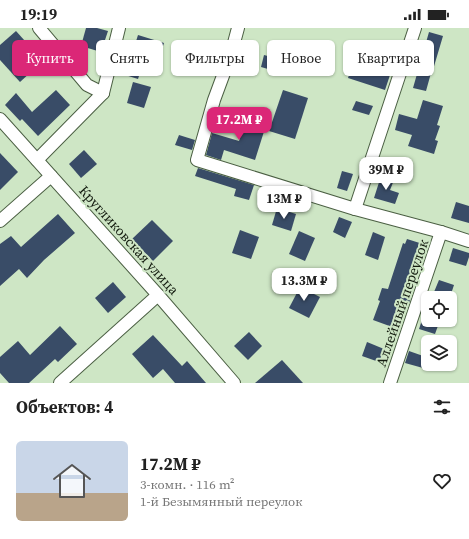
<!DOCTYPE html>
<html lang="ru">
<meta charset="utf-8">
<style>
body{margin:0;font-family:"Source Serif 4",serif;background:#f6f6f6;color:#222;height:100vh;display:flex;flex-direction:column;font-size:15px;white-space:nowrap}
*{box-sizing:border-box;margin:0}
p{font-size:13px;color:#767676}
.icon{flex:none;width:22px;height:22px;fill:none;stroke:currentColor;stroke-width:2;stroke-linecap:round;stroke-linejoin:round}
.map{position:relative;height:355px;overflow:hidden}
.panel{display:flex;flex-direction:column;background:#fff;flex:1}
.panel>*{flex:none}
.hud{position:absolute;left:12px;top:12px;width:445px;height:36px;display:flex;gap:8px}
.controls{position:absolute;left:421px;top:263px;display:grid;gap:8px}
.controls a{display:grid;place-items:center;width:36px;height:36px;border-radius:6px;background:#fff;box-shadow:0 1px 3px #0004;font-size:20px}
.price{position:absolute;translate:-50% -34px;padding:0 9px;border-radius:8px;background:#fff;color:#222;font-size:13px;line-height:26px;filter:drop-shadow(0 1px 2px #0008)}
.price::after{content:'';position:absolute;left:50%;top:24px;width:12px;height:9px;margin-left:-6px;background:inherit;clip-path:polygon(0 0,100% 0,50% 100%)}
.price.on{background:#db2777;color:#fff}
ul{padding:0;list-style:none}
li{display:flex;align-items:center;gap:12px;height:100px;padding:0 16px}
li+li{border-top:1px solid #e0e0e0}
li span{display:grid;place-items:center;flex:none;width:112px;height:80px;border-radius:6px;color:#555}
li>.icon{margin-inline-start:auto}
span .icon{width:48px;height:48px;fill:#fffc;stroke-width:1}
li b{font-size:17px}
h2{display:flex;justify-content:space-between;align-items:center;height:48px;padding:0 16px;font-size:17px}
.pill{padding:0 14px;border-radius:6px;background:#fff;box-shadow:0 1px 3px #0004;font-size:14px;line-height:36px}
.pill.on{background:#db2777;color:#fff}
.status{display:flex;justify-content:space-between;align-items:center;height:28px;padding:0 20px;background:#fff;direction:ltr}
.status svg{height:11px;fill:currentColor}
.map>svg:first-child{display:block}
.building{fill:#394c67}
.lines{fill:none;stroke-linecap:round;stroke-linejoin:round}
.minor-casing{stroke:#4b5f43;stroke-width:14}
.minor{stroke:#fff;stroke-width:12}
.labels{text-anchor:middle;stroke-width:4;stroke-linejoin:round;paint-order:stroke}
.street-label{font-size:14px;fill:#121a0e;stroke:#cee6c5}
</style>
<div class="status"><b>19:19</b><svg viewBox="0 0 49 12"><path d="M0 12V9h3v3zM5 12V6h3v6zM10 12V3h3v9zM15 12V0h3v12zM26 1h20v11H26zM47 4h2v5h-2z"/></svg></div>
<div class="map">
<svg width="469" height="355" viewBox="0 0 469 355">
<rect width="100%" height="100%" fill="#cee6c5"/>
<!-- building -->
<g class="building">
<polygon points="86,0 97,0 108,3 101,24 81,18"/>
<polygon points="16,3 43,33 20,54 0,32 0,17"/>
<polygon points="429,4 443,8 432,45 431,45 426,63 413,60"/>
<polygon points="138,7 164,15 159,30 146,26 138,51 122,46 127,31 130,32"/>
<polygon points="378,14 394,19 386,45 390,47 385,62 348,50 353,35 371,41"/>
<polygon points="264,27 279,31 275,43 261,39"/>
<polygon points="133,54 151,59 144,80 127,75"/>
<polygon points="56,62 70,77 38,108 22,91 20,93 5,77 16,65 32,84"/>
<polygon points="283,62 308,70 295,111 269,103"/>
<polygon points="423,72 443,78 437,97 440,98 435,112 438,113 434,126 408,118 412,107 395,102 399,86 417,91"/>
<polygon points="356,73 373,78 369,87 352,82"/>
<polygon points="247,88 267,94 255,132 224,122 221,132 206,127 212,105 239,113"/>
<polygon points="179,107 195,112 192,122 175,117"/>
<polygon points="84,122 97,136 81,150 69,136"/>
<polygon points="0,125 18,144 0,162"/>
<polygon points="198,140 254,157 249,172 234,168 236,161 195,148"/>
<polygon points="342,143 353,146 347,163 337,160"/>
<polygon points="381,148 394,152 390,162 399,165 395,176 374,170"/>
<polygon points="456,174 469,178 469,195 451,190"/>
<polygon points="277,180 296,186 291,203 272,197"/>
<polygon points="58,186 75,205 44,232 27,250 19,241 0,258 0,216 11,208 21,219"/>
<polygon points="339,189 352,194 345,210 333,204"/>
<polygon points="152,192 173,213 153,233 132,211"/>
<polygon points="240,202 259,209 251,231 232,225"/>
<polygon points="299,203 315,210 305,233 289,226"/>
<polygon points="373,204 385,209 378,232 365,227"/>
<polygon points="407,211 426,217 418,240 415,239 405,267 411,269 407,281 402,280 395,300 373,292 380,273 378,272 382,260 388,261 403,215 405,216"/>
<polygon points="453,220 469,225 469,229 466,238 449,233"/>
<polygon points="439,252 454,257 450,269 434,264"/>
<polygon points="113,254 126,269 108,285 95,270"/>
<polygon points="300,259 320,269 309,290 289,280"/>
<polygon points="423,289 428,291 428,292 431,292 439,295 435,306 419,301"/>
<polygon points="60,298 77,316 58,334 55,331 29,355 9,355 0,345 0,329 18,313 30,327"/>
<polygon points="249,304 262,318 248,332 234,318"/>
<polygon points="153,307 182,338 187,333 206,355 175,355 163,341 153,350 132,326"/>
<polygon points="367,314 384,321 379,334 362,328"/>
<polygon points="409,323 426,329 423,340 405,335"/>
<polygon points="282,332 303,355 255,355"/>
</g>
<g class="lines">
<!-- minor casing -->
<g class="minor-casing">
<g id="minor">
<polyline points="39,0 87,57 103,65"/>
<polyline points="238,0 231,26 214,72 197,132 355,181 441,204 469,213"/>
<polyline points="103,65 119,0"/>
<polyline points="0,91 158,267 234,355"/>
<polyline points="37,132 103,65"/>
<polyline points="355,181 415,0"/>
<polyline points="0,193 51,148"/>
<polyline points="60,355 158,267"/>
<polyline points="390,355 441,204"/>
</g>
</g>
<!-- minor -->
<use href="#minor" class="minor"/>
</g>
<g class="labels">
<!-- street labels -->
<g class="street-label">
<text transform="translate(129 212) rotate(48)" y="5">Кругликовская улица</text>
<text transform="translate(402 275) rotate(-71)" y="5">Аллейный переулок</text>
</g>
</g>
</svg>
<div class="controls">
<a><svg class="icon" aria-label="locate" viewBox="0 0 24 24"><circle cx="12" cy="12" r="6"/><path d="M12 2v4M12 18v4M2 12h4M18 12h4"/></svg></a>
<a><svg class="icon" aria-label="layers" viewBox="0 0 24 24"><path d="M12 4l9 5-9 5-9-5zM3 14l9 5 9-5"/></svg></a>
</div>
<b class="price on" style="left:239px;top:113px">17.2M ₽</b>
<b class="price" style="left:386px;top:163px">39M ₽</b>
<b class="price" style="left:284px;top:192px">13M ₽</b>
<b class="price" style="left:304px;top:274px">13.3M ₽</b>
<div class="hud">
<a class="pill on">Купить</a>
<a class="pill">Снять</a>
<a class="pill">Фильтры</a>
<a class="pill">Новое</a>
<a class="pill">Квартира</a>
</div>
</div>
<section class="panel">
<h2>Объектов: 4<svg class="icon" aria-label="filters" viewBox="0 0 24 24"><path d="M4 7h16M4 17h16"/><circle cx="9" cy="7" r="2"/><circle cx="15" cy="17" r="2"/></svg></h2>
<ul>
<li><span style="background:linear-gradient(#c9d6e8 65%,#b9a48a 0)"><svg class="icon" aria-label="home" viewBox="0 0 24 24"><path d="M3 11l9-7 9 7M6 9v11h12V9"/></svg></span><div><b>17.2M ₽</b><p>3-комн. · 116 m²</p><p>1-й Безымянный переулок</p></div><svg class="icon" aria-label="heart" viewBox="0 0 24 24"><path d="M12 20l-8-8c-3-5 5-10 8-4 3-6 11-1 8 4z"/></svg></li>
</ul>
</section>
